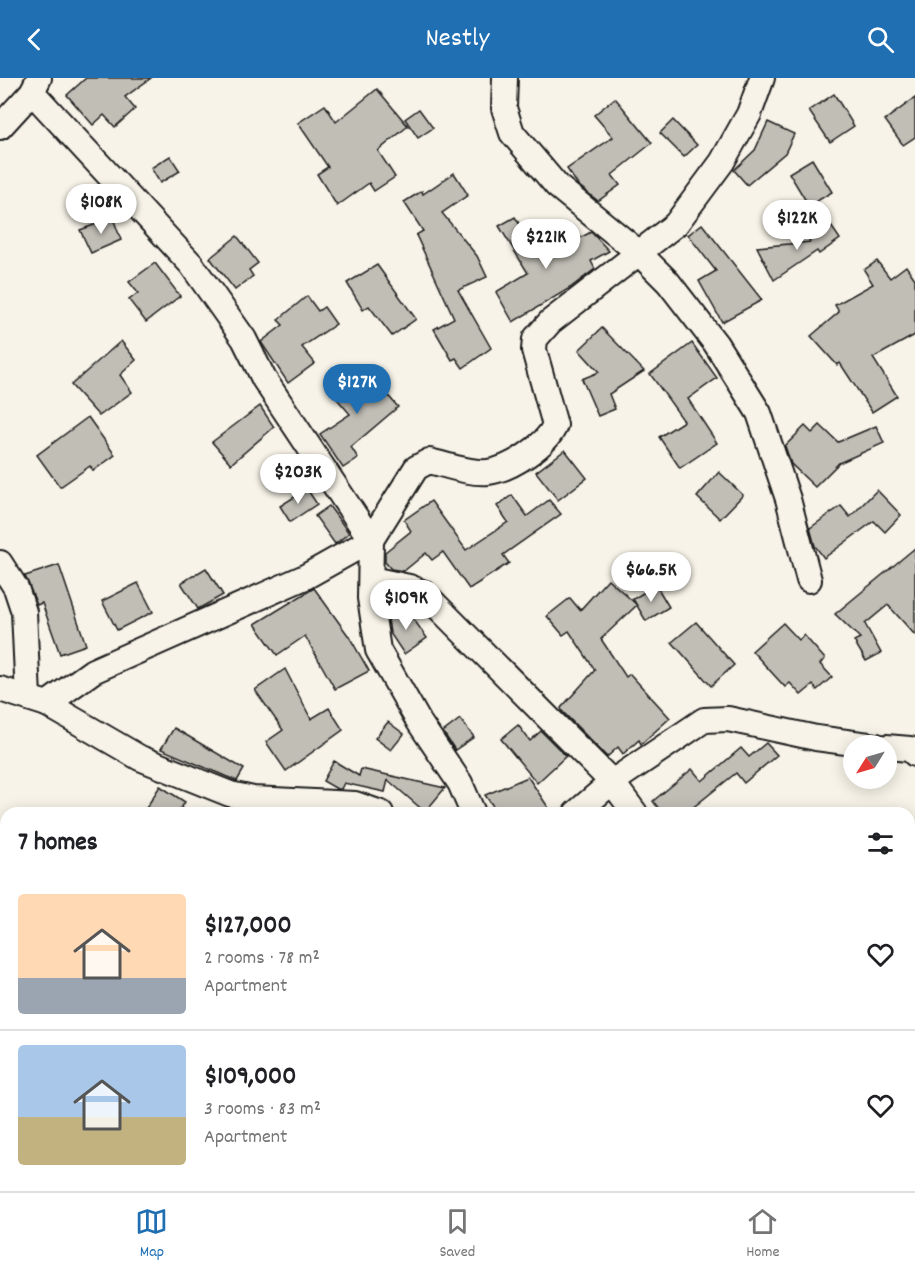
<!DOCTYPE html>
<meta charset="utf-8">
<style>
body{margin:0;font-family:Dekko,sans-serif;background:#f6f6f6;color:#202124;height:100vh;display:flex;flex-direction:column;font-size:22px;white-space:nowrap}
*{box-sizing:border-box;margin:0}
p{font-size:20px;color:#757577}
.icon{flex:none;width:33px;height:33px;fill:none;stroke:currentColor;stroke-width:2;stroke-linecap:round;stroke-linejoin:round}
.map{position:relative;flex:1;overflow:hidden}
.panel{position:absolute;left:0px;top:729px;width:915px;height:384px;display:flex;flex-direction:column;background:#fff;border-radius:18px 18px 0 0;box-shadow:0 3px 15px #0003}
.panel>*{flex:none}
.needle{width:39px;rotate:233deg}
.controls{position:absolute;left:843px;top:657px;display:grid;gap:12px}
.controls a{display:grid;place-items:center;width:54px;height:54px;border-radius:50%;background:#fff;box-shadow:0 3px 15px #0003;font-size:30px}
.price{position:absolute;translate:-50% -51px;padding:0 14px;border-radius:21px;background:#fff;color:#222;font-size:20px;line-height:39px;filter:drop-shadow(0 2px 3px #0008)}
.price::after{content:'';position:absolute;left:50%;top:36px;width:18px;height:14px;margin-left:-9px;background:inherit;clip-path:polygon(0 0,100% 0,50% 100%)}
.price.on{background:#1f6fb2;color:#fff}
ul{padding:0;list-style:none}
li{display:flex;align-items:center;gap:18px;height:150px;padding:0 18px}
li+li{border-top:2px solid #e0e0e0}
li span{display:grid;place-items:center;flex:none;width:168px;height:120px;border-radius:6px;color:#555}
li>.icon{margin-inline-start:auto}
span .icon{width:72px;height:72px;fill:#fffc;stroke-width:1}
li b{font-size:26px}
h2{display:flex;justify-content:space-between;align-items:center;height:72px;padding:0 18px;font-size:26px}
header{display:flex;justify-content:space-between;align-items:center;height:78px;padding:0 18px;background:#1f6fb2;color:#fff;font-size:27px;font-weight:600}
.tab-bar{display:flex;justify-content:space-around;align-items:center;height:84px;border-top:2px solid #e0e0e0;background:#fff;font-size:16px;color:#757577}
.tab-bar a{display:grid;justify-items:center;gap:3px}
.tab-bar .on{color:#1f6fb2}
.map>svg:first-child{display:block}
.building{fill:#c0beb5;stroke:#1c1c1c;stroke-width:1.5}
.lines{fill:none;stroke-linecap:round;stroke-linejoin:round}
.street-casing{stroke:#1c1c1c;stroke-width:28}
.street{stroke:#f7f3e8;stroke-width:24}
</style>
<header><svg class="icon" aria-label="back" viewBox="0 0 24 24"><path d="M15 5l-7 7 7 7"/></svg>Nestly<svg class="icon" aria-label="search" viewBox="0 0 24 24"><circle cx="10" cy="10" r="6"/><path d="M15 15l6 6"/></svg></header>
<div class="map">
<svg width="915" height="1113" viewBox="0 0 915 1113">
<rect width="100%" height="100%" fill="#f7f3e8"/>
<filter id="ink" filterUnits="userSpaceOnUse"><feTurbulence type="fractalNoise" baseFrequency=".0167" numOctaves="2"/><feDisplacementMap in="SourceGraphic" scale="12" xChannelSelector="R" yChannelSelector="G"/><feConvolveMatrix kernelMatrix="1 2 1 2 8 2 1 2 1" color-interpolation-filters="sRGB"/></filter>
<g filter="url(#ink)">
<!-- building -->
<g class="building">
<polygon points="86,0 151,0 125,19 135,31 115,49 104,37 93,47 67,17"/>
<polygon points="377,11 408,48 378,73 395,99 374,113 369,105 337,128 317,96 328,89 298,45 325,27 336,44"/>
<polygon points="834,16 854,48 830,64 809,33"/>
<polygon points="615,20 652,65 612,97 620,107 598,123 578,107 567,91 613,59 594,37"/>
<polygon points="915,20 915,59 903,67 885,42"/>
<polygon points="419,31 433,50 418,60 405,41"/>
<polygon points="673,42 697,67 684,79 660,55"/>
<polygon points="768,44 794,56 785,75 747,107 734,92 755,72"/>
<polygon points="170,78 180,93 160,105 151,90"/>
<polygon points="812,81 832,114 809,128 789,95"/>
<polygon points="454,95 468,117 442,135 477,178 487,199 458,212 491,270 463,290 456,280 452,282 434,251 454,240 416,157 423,153 404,124 422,113 423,116"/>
<polygon points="515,139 541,181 591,154 609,173 591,183 595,191 570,210 513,244 496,214 528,195 499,148"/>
<polygon points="113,140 121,162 91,175 80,152"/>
<polygon points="829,145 840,161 819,176 817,173 774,202 757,169 810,164 808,160"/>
<polygon points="702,146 762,222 722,244 699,203 716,193 688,157"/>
<polygon points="237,158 258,185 249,192 253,198 235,212 210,180"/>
<polygon points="877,183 890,200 906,188 915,201 915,257 873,280 897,318 872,334 840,285 837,287 811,258 839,234 835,227 873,206 864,192"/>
<polygon points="155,185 180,218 146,244 129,222 138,215 129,204"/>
<polygon points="377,187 416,241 392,258 369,228 363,232 347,205"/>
<polygon points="307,218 318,233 324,229 336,246 302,269 315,285 288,305 261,264 283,247 278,242"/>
<polygon points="602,250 644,293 609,316 615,331 598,338 582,301 599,294 579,272"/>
<polygon points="121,263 136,282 120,297 132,314 99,338 71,307"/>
<polygon points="692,265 717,300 688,321 717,365 680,390 659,359 684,343 650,296"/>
<polygon points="363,289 398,329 351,369 358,380 343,390 320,356 350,336 333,316"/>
<polygon points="260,328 274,349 231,386 212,364"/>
<polygon points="88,339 115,377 93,393 90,388 60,409 37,377"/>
<polygon points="820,347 838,364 876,348 884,365 839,385 815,409 791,386 785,368 805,348 812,355"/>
<polygon points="565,372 587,400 558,422 536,394"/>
<polygon points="719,394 743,417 720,441 697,419"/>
<polygon points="307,411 317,426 290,444 280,428"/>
<polygon points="877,412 901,437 885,454 874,443 824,480 815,468 810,450 841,428 850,439"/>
<polygon points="512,417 527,438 549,422 561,436 503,477 509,485 469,511 443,474 432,482 426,475 404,493 391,491 385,484 385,474 411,453 404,442 431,423 466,472 508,444 497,428"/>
<polygon points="329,428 349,455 335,466 315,438"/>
<polygon points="915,470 915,557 888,527 865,546 881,575 866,583 854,563 860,560 835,536"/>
<polygon points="59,487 86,567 60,576 42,525 37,527 25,498"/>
<polygon points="206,490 223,517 198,531 181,505"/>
<polygon points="608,501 637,527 601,561 626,599 630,596 670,640 641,666 639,662 623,676 618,669 607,679 562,633 561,630 595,592 569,553 563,557 547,538 570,520 580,532"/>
<polygon points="138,505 153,534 117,552 102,523"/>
<polygon points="656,507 669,529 646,543 633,521"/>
<polygon points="314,510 350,560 369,593 335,611 305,558 277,577 255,546"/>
<polygon points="405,529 427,560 404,576 390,555 388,541"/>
<polygon points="696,544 734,587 711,608 672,564"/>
<polygon points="783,545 799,562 804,557 825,581 820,586 832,599 817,612 813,607 801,617 790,605 785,609 752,573"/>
<polygon points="285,591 311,641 329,630 343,652 286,693 266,664 283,652 255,612"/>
<polygon points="460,641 474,659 455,672 443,654"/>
<polygon points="388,644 404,656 391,672 375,660"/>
<polygon points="518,647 530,663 541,653 566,678 537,705 501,661"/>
<polygon points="174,650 244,691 237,703 161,671"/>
<polygon points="766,665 777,677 744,705 736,695 686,735 662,735 653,723 692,691 702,703 741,670 749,679"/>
<polygon points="334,683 359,698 361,691 445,710 425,734 388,702 385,714 344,705 341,711 337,711 323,703"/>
<polygon points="528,699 552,735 498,735 485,717"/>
<polygon points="160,708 185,724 178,735 143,735"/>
</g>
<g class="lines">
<!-- street casing -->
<g class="street-casing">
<g id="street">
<polyline points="505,0 504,30 512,55 557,108 638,174 668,204 716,266 759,335 788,421 809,502"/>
<polyline points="32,14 191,186 244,261 264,301 371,462 370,520 378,572 419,644 460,705 473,735"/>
<polyline points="0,49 32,14 39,0"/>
<polyline points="0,485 16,510 24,534 28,619"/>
<polyline points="371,501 409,509 424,515 612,704 635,735"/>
<polyline points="0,611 47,626 140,680 230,716 253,721 355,726 381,735"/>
<path d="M47,626L93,593L305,499L371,462L416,390L429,383C447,387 470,396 488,394C511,391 547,367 555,347L534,272L535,261L550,244L676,146L722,84L749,36L762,0"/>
<polyline points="886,669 910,671 915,676"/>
<polyline points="576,735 612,704 704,642 728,641 816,660 876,668"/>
<polyline points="419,1113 421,1107"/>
</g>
</g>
<!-- street -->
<use href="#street" class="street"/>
</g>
</g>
</svg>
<div class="controls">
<a><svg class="needle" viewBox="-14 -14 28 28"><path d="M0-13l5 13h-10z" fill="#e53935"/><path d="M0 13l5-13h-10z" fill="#757577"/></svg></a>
</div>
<b class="price" style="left:101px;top:157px">$108K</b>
<b class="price" style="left:797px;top:173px">$122K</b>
<b class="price" style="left:546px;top:192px">$221K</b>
<b class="price on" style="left:357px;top:337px">$127K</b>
<b class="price" style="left:298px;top:427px">$203K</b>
<b class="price" style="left:651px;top:525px">$66.5K</b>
<b class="price" style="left:406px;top:553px">$109K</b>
<section class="panel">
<h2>7 homes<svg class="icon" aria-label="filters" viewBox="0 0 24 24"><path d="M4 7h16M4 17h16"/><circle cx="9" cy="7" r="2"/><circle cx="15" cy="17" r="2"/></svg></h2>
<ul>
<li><span style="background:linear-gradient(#ffd9b3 70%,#9aa5b1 0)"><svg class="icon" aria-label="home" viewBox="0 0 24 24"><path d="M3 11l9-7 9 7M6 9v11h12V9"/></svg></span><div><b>$127,000</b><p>2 rooms · 78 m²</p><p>Apartment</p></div><svg class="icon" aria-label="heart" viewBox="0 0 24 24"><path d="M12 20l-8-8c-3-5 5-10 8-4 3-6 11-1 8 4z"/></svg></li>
<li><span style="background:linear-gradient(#a9c7e8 60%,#c2b280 0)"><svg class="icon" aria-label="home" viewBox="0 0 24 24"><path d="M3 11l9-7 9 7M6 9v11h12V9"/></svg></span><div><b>$109,000</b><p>3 rooms · 83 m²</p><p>Apartment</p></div><svg class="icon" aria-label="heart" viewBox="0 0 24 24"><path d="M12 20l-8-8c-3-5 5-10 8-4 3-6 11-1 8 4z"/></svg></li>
</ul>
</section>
</div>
<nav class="tab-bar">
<a class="on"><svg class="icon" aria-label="map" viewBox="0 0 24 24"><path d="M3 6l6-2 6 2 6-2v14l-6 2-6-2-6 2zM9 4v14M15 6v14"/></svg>Map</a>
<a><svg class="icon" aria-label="saved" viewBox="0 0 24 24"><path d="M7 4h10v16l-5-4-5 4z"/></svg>Saved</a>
<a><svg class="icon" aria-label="home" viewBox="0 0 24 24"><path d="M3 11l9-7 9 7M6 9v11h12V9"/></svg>Home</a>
</nav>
